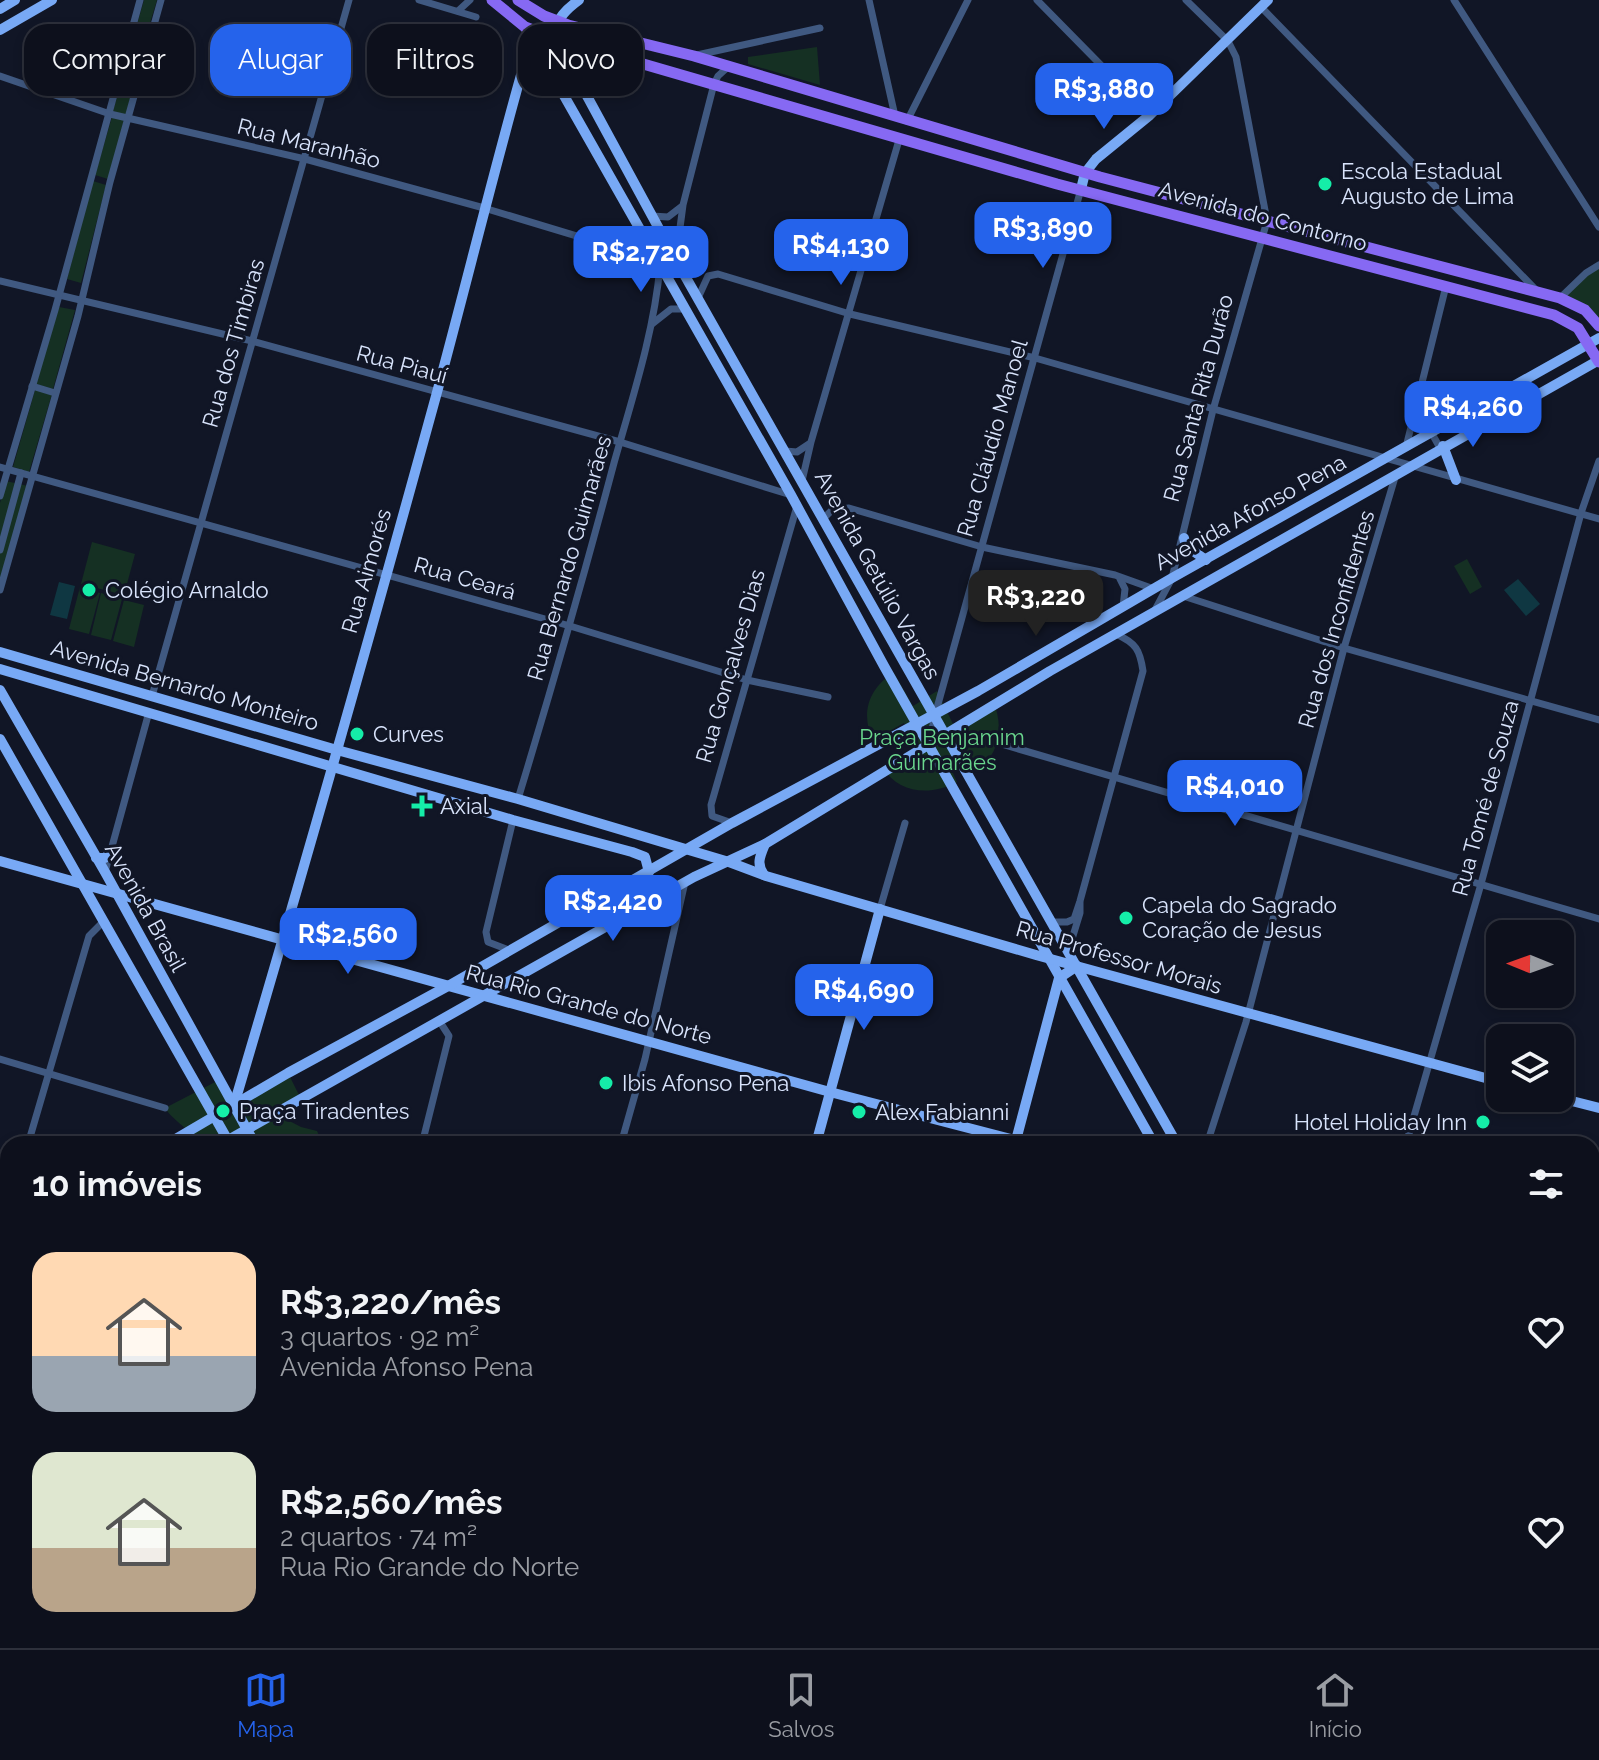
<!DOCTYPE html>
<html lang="pt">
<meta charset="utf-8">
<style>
body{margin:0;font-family:Raleway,sans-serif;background:#1b1e29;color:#f1f3f6;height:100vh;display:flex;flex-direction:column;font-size:30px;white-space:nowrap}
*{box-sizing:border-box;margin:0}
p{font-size:26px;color:#9a9da3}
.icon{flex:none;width:44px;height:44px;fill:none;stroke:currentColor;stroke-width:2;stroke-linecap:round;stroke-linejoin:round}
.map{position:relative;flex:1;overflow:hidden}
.details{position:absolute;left:0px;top:1136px;width:1600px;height:512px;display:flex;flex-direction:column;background:#0d101c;border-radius:24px 24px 0 0;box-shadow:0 4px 12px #0003,0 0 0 2px #2d303b}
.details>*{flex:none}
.top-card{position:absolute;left:24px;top:24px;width:800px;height:72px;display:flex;gap:16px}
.needle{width:52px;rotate:271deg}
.buttons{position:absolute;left:1486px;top:920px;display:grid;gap:16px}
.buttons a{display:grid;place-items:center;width:88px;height:88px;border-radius:16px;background:#0d101c;box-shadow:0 4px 12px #0003,0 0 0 2px #2d303b;font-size:40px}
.price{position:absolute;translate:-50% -68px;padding:0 18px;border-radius:16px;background:#2563eb;color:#fff;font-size:26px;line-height:52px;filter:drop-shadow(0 2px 4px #0008)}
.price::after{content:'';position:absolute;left:50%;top:48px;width:24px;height:18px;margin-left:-12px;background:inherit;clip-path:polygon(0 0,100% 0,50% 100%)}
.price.selected{background:#222;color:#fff}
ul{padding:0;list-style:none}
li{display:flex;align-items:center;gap:24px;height:200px;padding:0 32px}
li span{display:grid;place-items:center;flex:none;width:224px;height:160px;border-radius:24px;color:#555}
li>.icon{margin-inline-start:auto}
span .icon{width:96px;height:96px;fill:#fffc;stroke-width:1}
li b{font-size:34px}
h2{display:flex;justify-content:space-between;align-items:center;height:96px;padding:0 32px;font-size:34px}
.tag{padding:0 28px;border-radius:24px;background:#0d101c;box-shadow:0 4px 12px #0003,0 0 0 2px #2d303b;font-size:28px;line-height:72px}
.tag.selected{background:#2563eb;color:#fff}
.tab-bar{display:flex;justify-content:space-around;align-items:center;height:112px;border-top:2px solid #2d303b;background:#0d101c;font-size:22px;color:#9a9da3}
.tab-bar a{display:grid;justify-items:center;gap:4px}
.tab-bar .selected{color:#2563eb}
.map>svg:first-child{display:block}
.green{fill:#153023}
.water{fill:#0f3742}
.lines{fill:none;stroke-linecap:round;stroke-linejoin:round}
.street{stroke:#405981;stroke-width:7}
.secondary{stroke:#78a9f5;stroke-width:10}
.primary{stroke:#8669f3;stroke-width:11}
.poi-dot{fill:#15eda8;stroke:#111626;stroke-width:3}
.labels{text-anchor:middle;stroke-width:6;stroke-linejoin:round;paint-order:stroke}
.street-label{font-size:22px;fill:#d9e4fc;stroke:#111626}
.poi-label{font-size:22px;fill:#d9e4fc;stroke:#111626;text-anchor:start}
.park-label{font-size:22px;fill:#6ad78e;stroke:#111626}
</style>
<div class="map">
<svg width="1599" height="1648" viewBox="0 0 1599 1648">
<rect width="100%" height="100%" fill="#111626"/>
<!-- green -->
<g class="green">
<polygon points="144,0 157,0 143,46 132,42"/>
<polygon points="817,47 820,85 748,64 748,57"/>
<polygon points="130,50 142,53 126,115 113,111"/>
<polygon points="112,117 124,120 108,179 95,175"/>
<polygon points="93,181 106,185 81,283 67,279"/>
<polygon points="1599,266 1599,318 1565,297 1586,274"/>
<polygon points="59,307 75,310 53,389 36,384"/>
<polygon points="35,390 52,394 29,472 13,467"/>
<polygon points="6,481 28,486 0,582 0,503"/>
<polygon points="92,542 135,554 124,595 81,584"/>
<polygon points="1467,559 1482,587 1470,594 1454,566"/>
<polygon points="80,587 100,593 89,634 69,629"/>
<polygon points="101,593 122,599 111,640 91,635"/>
<polygon points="124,600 144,605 134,647 113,641"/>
<path d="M894,673L913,706L937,691L953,724L993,701C1004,726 1000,755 976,771L971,762L953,773L957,782C931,796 899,794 882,767L917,748L904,723L873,740C860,714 869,687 894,673Z"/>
<path d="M288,1073L300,1097L276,1114L301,1127L317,1131L323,1144H198C189,1127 175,1123 165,1108L219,1080L234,1105Z"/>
<polygon points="0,1451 8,1454 8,1640 87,1640 84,1648 0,1648"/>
</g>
<!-- water -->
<g class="water">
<polygon points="1518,579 1540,604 1526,616 1504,590"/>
<polygon points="59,582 75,586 67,619 50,615"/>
</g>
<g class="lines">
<!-- street -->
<g class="street">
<polyline points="419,0 476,17"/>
<polyline points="869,0 895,116"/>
<polyline points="1037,0 1150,115"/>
<polyline points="1454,0 1599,227"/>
<polyline points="1261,7 1537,291"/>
<polyline points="458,11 470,0"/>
<polyline points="697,55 820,28"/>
<polyline points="0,76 110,114 305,159 484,208 656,260"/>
<polyline points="907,121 968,0"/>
<polyline points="652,216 668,217 681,207"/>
<polyline points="615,245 645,240"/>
<polyline points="676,258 683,205 714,84 718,76 729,66"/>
<polyline points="0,281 252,341 620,442 791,495"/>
<polyline points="698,298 708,276 718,274 850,314 1035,358 1599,519"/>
<polyline points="1560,298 1586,273 1599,265"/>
<polyline points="652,324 671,309 686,309"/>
<polyline points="32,386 55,393"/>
<polyline points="1416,405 1440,448"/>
<polyline points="1406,447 1446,286"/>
<polyline points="785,451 797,452 809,444"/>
<polyline points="0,467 570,626 747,680 828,697"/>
<polyline points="802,481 811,442 899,140"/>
<polyline points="0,496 55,310 140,0"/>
<polyline points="824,518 832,510 849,508 982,547 1115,575 1154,589"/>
<polyline points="0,550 21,473"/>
<polyline points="1120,579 1125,589 1123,607"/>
<polyline points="0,590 78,316 110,182 161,0"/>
<polyline points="1183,596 1344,648 1599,720"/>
<polyline points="1155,610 1172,578 1213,410 1267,221 1236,57 1228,41 1186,0"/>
<polyline points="152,696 349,0"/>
<polyline points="998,743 1599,919"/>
<polyline points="929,744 935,715 1081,189"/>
<path d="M518,799C552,687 584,576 614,463C632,399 654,333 660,266"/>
<polyline points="732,823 712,816 711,805 797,506"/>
<polyline points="105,872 149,712"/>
<polyline points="880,909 905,823"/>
<path d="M1051,922H1067L1074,919L1080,901L1143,671C1140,650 1136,643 1116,634"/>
<polyline points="509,950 488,942 486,932 513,820"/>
<polyline points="1068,952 1080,913 1080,903"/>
<polyline points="0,1059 165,1108"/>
<polyline points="28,1144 89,936 103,922"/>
<polyline points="422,1144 449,1036 440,1022"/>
<polyline points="621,1144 645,1059 685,882"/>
<polyline points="1207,1144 1246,1022 1344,648 1396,474"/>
<polyline points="1406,1144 1481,884 1581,513 1599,461"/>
<polyline points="1592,1187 1599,1163"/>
<polyline points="1592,1291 1599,1293"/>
<polyline points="1592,1501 1599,1503"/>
<polyline points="87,1648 89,1640"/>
<polyline points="284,1648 286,1640"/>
<polyline points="1073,1648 1075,1640"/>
<polyline points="1267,1648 1269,1640"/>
</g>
<!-- secondary -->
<g class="secondary">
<path d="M579,0C550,21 553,32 568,61L676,260L1177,1144"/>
<polyline points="0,9 15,0"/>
<polyline points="525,27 791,495 884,666 1154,1144"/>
<polyline points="0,30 52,0"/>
<polyline points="1081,189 1085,173 1096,159 1150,115 1268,0"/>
<polyline points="1443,446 1456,480"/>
<polyline points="1184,538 1186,546 1206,560"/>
<polyline points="0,652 337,750 518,799 729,862 766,876 1036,955 1500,1082"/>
<polyline points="0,669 513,820 632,852 645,857 649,872"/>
<polyline points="0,690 105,872 255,1144"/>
<polyline points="0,739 230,1144"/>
<polyline points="96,858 105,858 111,852"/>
<polyline points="0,861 830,1092 1030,1144"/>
<path d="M764,875C756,864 760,856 765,844"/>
<polyline points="1560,1098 1599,1108"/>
<path d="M234,1105C304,869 371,633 436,396C465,289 491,182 521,75L530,67H548"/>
<polyline points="167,1144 288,1073 448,986 732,823 978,691 1172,578 1599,338"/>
<polyline points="221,1144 694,877 765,844 1050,671 1599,360"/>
<polyline points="816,1144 880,909"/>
<polyline points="1015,1144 1059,978 1077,966"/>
<polyline points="0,1237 8,1233"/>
<polyline points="0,1266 8,1262"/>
<polyline points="1592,1308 1599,1310"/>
<polyline points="0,1451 8,1454"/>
<polyline points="1592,1577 1599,1573"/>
<polyline points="1592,1597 1599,1593"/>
<polyline points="510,1640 514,1648"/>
<polyline points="521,1640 526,1648"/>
<polyline points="532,1640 536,1648"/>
<polyline points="542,1640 547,1648"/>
<polyline points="673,1640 698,1648"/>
<polyline points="1436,1640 1441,1648"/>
<polyline points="1456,1640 1460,1648"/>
<polyline points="479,1648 480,1640"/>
<polyline points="876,1648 878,1640"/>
<polyline points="1467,1648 1480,1640"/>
<polyline points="1502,1648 1515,1640"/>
</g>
<!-- primary -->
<g class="primary">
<polyline points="492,0 525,27 557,39 1057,184 1554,315 1578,328 1599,362"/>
<polyline points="518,0 544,16 568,25 694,56 1100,177 1560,298 1585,310 1599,326"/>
<polyline points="1592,1300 1599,1302"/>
</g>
</g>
<!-- markers -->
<g class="poi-dot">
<circle cx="1325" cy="184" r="8"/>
<circle cx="89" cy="590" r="8"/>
<circle cx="357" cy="734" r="8"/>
<path d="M418 794h8v8h8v8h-8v8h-8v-8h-8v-8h8z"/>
<circle cx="1126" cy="918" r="8"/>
<circle cx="606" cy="1083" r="8"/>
<circle cx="223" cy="1111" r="8"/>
<circle cx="859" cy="1112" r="8"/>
<circle cx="1483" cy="1122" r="8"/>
</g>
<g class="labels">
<!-- street labels -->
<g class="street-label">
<text transform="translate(309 143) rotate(14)" y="8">Rua Maranhão</text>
<text transform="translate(1263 216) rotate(15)" y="8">Avenida do Contorno</text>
<text transform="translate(233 343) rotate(-74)" y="8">Rua dos Timbiras</text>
<text transform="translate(402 364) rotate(15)" y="8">Rua Piauí</text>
<text transform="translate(1198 398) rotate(-75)" y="8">Rua Santa Rita Durão</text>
<text transform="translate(992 438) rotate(-74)" y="8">Rua Cláudio Manoel</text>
<text transform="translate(1250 512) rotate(-29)" y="8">Avenida Afonso Pena</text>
<text transform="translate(569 558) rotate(-74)" y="8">Rua Bernardo Guimarães</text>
<text transform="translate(366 571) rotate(-74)" y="8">Rua Aimorés</text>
<text transform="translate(878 575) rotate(61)" y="8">Avenida Getúlio Vargas</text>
<text transform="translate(465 578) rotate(16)" y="8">Rua Ceará</text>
<text transform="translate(1336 619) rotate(-74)" y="8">Rua dos Inconfidentes</text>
<text transform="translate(730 666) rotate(-74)" y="8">Rua Gonçalves Dias</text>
<text transform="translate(185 685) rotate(16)" y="8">Avenida Bernardo Monteiro</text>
<text transform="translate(1485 798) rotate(-75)" y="8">Rua Tomé de Souza</text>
<text transform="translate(146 907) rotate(61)" y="8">Avenida Brasil</text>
<text transform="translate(1119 957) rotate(16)" y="8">Rua Professor Morais</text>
<text transform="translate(589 1004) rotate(15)" y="8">Rua Rio Grande do Norte</text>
</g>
<!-- poi labels -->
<g class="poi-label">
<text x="1341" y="179">Escola Estadual<tspan x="1341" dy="25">Augusto de Lima</tspan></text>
<text x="105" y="598">Colégio Arnaldo</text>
<text x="373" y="742">Curves</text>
<text x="440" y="814">Axial</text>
<text x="1142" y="913">Capela do Sagrado<tspan x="1142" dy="25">Coração de Jesus</tspan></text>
<text x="622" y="1091">Ibis Afonso Pena</text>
<text x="239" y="1119">Praça Tiradentes</text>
<text x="875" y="1120">Alex Fabianni</text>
<text x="1467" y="1130" text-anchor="end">Hotel Holiday Inn</text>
</g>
<!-- park labels -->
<g class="park-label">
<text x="942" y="745">Praça Benjamim<tspan x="942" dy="25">Guimarães</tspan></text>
</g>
</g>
</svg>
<div class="buttons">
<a><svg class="needle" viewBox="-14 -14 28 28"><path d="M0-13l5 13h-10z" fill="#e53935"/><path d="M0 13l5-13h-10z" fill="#9a9da3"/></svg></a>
<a><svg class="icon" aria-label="layers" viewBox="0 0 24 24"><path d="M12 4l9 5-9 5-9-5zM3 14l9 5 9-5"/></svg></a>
</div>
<b class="price" style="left:1104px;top:131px">R$3,880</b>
<b class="price" style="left:1043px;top:270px">R$3,890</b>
<b class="price" style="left:841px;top:287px">R$4,130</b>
<b class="price" style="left:641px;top:294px">R$2,720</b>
<b class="price" style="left:1473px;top:449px">R$4,260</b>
<b class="price selected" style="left:1036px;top:638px">R$3,220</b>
<b class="price" style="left:1235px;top:828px">R$4,010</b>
<b class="price" style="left:613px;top:943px">R$2,420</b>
<b class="price" style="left:348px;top:976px">R$2,560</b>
<b class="price" style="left:864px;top:1032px">R$4,690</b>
<div class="top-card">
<a class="tag">Comprar</a>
<a class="tag selected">Alugar</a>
<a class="tag">Filtros</a>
<a class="tag">Novo</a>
</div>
<section class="details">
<h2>10 imóveis<svg class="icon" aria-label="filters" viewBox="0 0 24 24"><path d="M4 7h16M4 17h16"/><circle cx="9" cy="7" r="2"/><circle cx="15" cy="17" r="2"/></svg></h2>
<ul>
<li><span style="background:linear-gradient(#ffd9b3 65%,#9aa5b1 0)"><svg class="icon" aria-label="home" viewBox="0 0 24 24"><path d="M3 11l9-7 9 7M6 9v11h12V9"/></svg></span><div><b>R$3,220/mês</b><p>3 quartos · 92 m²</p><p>Avenida Afonso Pena</p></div><svg class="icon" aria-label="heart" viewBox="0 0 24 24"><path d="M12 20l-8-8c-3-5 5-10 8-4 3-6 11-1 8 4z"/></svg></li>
<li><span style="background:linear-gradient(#dfe7d0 60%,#b9a48a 0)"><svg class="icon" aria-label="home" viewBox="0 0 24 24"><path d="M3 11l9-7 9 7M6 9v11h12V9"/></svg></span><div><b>R$2,560/mês</b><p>2 quartos · 74 m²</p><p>Rua Rio Grande do Norte</p></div><svg class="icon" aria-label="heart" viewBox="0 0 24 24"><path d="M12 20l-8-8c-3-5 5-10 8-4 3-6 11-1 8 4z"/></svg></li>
</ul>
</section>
</div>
<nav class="tab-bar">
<a class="selected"><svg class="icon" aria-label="map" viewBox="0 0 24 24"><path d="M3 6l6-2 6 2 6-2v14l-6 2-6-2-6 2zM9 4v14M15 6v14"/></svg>Mapa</a>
<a><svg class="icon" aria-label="saved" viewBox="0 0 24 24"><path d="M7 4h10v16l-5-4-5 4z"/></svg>Salvos</a>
<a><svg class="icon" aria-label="home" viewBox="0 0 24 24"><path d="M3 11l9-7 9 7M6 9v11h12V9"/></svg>Início</a>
</nav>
